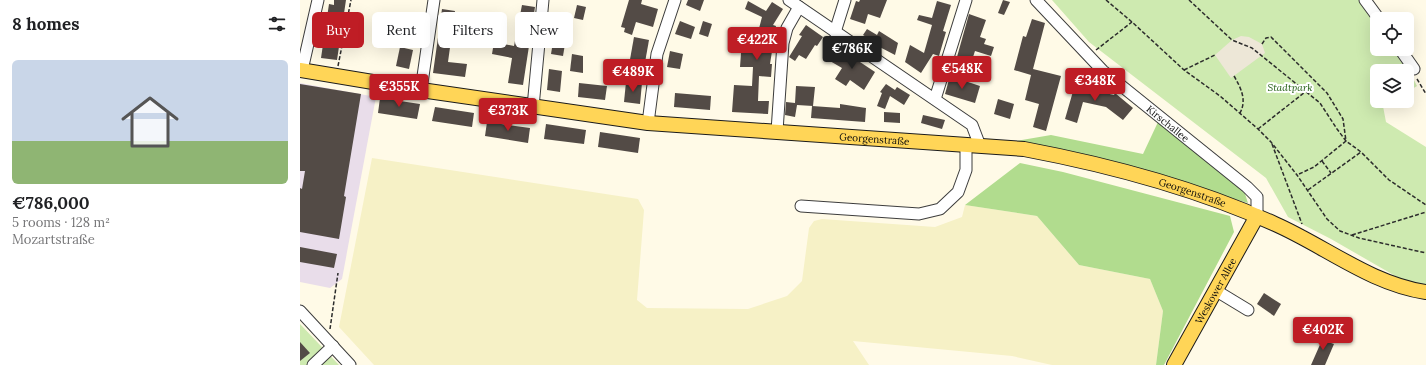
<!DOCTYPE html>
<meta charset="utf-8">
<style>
body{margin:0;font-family:Lora,serif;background:#f2f2f2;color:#202124;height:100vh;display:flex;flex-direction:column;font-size:15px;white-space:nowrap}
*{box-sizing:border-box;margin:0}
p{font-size:13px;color:#757577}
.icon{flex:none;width:22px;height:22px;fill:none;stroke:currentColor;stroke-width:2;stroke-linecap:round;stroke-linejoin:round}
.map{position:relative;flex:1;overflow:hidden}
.side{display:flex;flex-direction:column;background:#fff;width:300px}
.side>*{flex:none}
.hud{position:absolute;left:12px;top:12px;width:380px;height:36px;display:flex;gap:8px}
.fabs{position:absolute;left:1070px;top:12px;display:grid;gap:8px}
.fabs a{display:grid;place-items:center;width:44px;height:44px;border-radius:6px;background:#fff;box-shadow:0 4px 16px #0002;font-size:20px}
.price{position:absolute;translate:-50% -34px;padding:0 9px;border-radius:4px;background:#bf1d25;color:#fff;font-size:13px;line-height:26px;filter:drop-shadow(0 1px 2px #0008)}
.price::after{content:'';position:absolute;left:50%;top:24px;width:12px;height:9px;margin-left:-6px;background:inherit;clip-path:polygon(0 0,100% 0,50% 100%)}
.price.selected{background:#222;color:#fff}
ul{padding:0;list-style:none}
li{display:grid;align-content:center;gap:8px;height:212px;padding:0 12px}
li span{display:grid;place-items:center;height:124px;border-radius:6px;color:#555}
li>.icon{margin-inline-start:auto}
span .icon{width:72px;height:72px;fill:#fffc;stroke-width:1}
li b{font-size:17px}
h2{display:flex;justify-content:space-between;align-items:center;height:48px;padding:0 12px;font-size:17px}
.chip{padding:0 14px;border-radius:6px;background:#fff;box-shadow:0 4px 16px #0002;font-size:14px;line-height:36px}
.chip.selected{background:#bf1d25;color:#fff}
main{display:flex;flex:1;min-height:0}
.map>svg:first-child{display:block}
.industrial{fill:#e9ddea}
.farmland{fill:#f6f1c6}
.green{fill:#ceeab0}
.forest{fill:#b1dc8e}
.plaza{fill:#ede7d7}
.building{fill:#534b46}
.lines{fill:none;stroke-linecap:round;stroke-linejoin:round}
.minor-casing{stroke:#3d3d3d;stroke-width:13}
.major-casing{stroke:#1b1b1b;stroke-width:16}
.path{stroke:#2c2c2c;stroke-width:1.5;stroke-dasharray:4 2;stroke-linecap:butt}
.minor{stroke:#fff;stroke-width:11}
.major{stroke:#ffd557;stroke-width:14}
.labels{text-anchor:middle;stroke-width:4;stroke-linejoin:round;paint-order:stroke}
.park-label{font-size:10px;font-style:italic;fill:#286319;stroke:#fff}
.street-label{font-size:10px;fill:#0a0a0a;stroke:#fff}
</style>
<main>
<section class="side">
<h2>8 homes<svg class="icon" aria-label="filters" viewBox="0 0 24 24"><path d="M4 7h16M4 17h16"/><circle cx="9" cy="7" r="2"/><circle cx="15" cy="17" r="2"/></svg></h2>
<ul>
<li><span style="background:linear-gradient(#c9d6e8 65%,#8fb573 0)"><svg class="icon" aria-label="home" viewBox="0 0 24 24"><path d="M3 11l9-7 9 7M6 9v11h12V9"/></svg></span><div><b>€786,000</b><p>5 rooms · 128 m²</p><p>Mozartstraße</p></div></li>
</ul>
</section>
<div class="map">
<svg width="1126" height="365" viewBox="0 0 1126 365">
<rect width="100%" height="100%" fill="#fffae7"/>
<!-- industrial -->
<polygon class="industrial" points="0,83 76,97 42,279 30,288 0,282"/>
<!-- farmland -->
<polygon class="farmland" points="72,158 338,199 344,210 337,300 347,308 448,309 487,296 502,281 509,228 514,221 522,219 635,227 662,217 665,205 737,216 779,265 850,279 863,311 856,365 752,365 712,356 553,341 569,365 74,365 39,327"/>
<!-- green -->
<g class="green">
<polygon points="752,0 1063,0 1077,20 1077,49 1098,49 1117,86 1107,92 1107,71 1077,71 1077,101 1082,101 1086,122 1126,147 1126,288 1104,281 1031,239 988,217 966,178 789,42"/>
<polygon points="0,324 39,365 0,365"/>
</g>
<!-- forest -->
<g class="forest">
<polygon points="858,122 944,191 948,203 761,149 710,142 751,135 843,154"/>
<polygon points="720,163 763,172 930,216 934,232 864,365 856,365 863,311 850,279 779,265 737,216 665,205"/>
</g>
<!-- plaza -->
<polygon class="plaza" points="941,36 949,37 962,44 965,53 931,78 915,55 932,40"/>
<!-- building -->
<g class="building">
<polygon points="34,0 46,0 37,60 21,58 29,4 34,5"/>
<polygon points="329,0 342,0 341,4 358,9 353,27 336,22 332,35 324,32 325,28 321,27"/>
<polygon points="388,0 404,0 400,11 386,5"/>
<polygon points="560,0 587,0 580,18 568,14 565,24 550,19 556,1 559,2"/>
<polygon points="703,0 710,2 704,15 698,13"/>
<polygon points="448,1 466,11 472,2 483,9 473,25 476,26 470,64 472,64 471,77 459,76 458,101 469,101 468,114 432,112 434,85 452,86 453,67 440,67 441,53 444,38 456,40 462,17 445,9"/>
<polygon points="637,1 651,5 643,31 646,32 639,56 633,54 621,73 605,62 610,45 624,53 632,25 617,20 619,15 632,18"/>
<polygon points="222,5 235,7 223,85 208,83 212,58 192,54 194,42 214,46"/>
<polygon points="277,5 286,7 283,20 274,18"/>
<polygon points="142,9 155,11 148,62 167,64 165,77 133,73"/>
<polygon points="105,14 119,16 116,37 102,35"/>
<polygon points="669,14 686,20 680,37 686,39 684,44 694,47 691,56 675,51 669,69 655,64"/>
<polygon points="257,16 271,18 270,31 256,28"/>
<polygon points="732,19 745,23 733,69 761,76 746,131 733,127 739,104 725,100 731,75 714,70 723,36 726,37"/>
<polygon points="380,21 395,27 391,39 375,34"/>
<polygon points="403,21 412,24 408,37 399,34"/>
<polygon points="506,25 523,37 517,46 515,45 506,59 499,55 495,61 489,57 502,36 499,35"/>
<polygon points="567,29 577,35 579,31 598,43 595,55 572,43 573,41 563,35"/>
<polygon points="334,37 349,40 344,68 329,65"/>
<polygon points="253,42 265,44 263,56 251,54"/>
<polygon points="100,47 113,50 109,69 96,66"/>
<polygon points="539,48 575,72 564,90 550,80 546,86 535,79 542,68 530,61"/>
<polygon points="370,51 383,54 380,69 367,67"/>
<polygon points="272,54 283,56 283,73 270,71"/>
<polygon points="312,66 323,68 321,81 309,79"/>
<polygon points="249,69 262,71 260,92 247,90"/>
<polygon points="650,76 680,86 675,103 645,94"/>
<polygon points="776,81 788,84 787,89 814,95 815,93 833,108 823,120 806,107 783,102 777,123 765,119"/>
<polygon points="326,82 342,83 340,104 324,102"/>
<polygon points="279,83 307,86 305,100 278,97"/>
<polygon points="0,84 61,94 44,196 46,197 39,239 0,232 0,188 2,189 5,171 0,171"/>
<polygon points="586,84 595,90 597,87 610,95 604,105 590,96 585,109 577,106 582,93 580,92"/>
<polygon points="496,86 515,87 513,106 497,105 495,117 485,115 486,102 495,103"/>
<polygon points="375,93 411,96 410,110 374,107"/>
<polygon points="80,98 120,104 117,119 78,113"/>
<polygon points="698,99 714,104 710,119 694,114"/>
<polygon points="540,104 566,108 565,122 511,118 512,106 540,108"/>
<polygon points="135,107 174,113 172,127 132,121"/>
<polygon points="584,112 600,113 600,123 584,122"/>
<polygon points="623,115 645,120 642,129 621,123"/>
<polygon points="187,122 230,128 228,143 185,136"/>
<polygon points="246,124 286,130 284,144 244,139"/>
<polygon points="300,132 340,138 338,153 298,147"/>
<polygon points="0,247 37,254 34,268 0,262"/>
<polygon points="964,293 981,304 974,316 957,304"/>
<polygon points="1026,331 1032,334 1028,342 1034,344 1025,365 1011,365"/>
<polygon points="0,342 10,353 0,361"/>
</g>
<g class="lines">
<!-- minor casing -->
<g class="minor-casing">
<g id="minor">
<polyline points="489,0 672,125 680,146"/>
<path id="s1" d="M736,0L803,71L947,187L957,197V216"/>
<polyline points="1065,0 1079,19"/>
<polyline points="535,32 545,0"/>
<polyline points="1100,49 1114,69"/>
<polyline points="2,70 18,0"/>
<polyline points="121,90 134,0"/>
<polyline points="635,99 666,0"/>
<polyline points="233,107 243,0"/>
<polyline points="348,123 357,54 375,0"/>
<polyline points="477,131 483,43 487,28 499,7"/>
<polyline points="501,206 619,214 640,209 658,192 666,170 666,145"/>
<polyline points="915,290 948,310"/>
<polyline points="0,311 50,365"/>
<polyline points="13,365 33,346"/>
</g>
</g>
<!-- major casing -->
<g class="major-casing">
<g id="major">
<path id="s2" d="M0,70L121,90L348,123L724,149C809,165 896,188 975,224C1025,246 1071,284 1126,292"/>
<path id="s3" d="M874,365L957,216"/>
</g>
</g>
<!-- path -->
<g class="path">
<polyline points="806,0 832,22 884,70 920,96 958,129 971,142 997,175 1027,219 1040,231 1059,238 1126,253"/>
<polyline points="889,0 932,40 952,48 1020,103 1037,129 1046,141 1061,152 1089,180 1126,205"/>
<polyline points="962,44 966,38 971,37 1027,93 1043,119 1046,141 1014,167 997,175"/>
<polyline points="796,50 832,22"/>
<polyline points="38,66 51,0"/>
<polyline points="884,70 915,55"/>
<path d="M934,76C941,88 947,100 940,113"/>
<polyline points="1117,79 1126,94"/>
<polyline points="958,129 1005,92"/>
<polyline points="972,144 1002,224"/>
<polyline points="1022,161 1031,173"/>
<polyline points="1008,190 1061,152"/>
<polyline points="1052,235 1126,212"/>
<polyline points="30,329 38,273"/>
</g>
<!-- minor -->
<use href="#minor" class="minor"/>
<!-- major -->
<use href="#major" class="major"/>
</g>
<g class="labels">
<!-- park labels -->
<g class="park-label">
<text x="990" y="91">Stadtpark</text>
</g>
<!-- street labels -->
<g class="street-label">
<text dy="4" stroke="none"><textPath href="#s1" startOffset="181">Kirschallee</textPath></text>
<text dy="4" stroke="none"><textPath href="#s2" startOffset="579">Georgenstraße</textPath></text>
<text dy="4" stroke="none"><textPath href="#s2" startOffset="903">Georgenstraße</textPath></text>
<text dy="4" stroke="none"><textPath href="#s3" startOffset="85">Weskower Allee</textPath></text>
</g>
</g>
</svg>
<div class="fabs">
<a><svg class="icon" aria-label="locate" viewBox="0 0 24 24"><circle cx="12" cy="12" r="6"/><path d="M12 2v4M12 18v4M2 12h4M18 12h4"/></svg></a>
<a><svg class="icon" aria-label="layers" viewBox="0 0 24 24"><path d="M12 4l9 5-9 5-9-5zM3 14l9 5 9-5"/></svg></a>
</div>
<b class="price" style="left:457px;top:61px">€422K</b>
<b class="price selected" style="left:552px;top:70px">€786K</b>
<b class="price" style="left:662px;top:90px">€548K</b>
<b class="price" style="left:333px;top:93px">€489K</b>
<b class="price" style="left:795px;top:102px">€348K</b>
<b class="price" style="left:99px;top:108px">€355K</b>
<b class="price" style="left:208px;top:132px">€373K</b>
<b class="price" style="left:1023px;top:351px">€402K</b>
<div class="hud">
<a class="chip selected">Buy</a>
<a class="chip">Rent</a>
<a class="chip">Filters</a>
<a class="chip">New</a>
</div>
</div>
</main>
